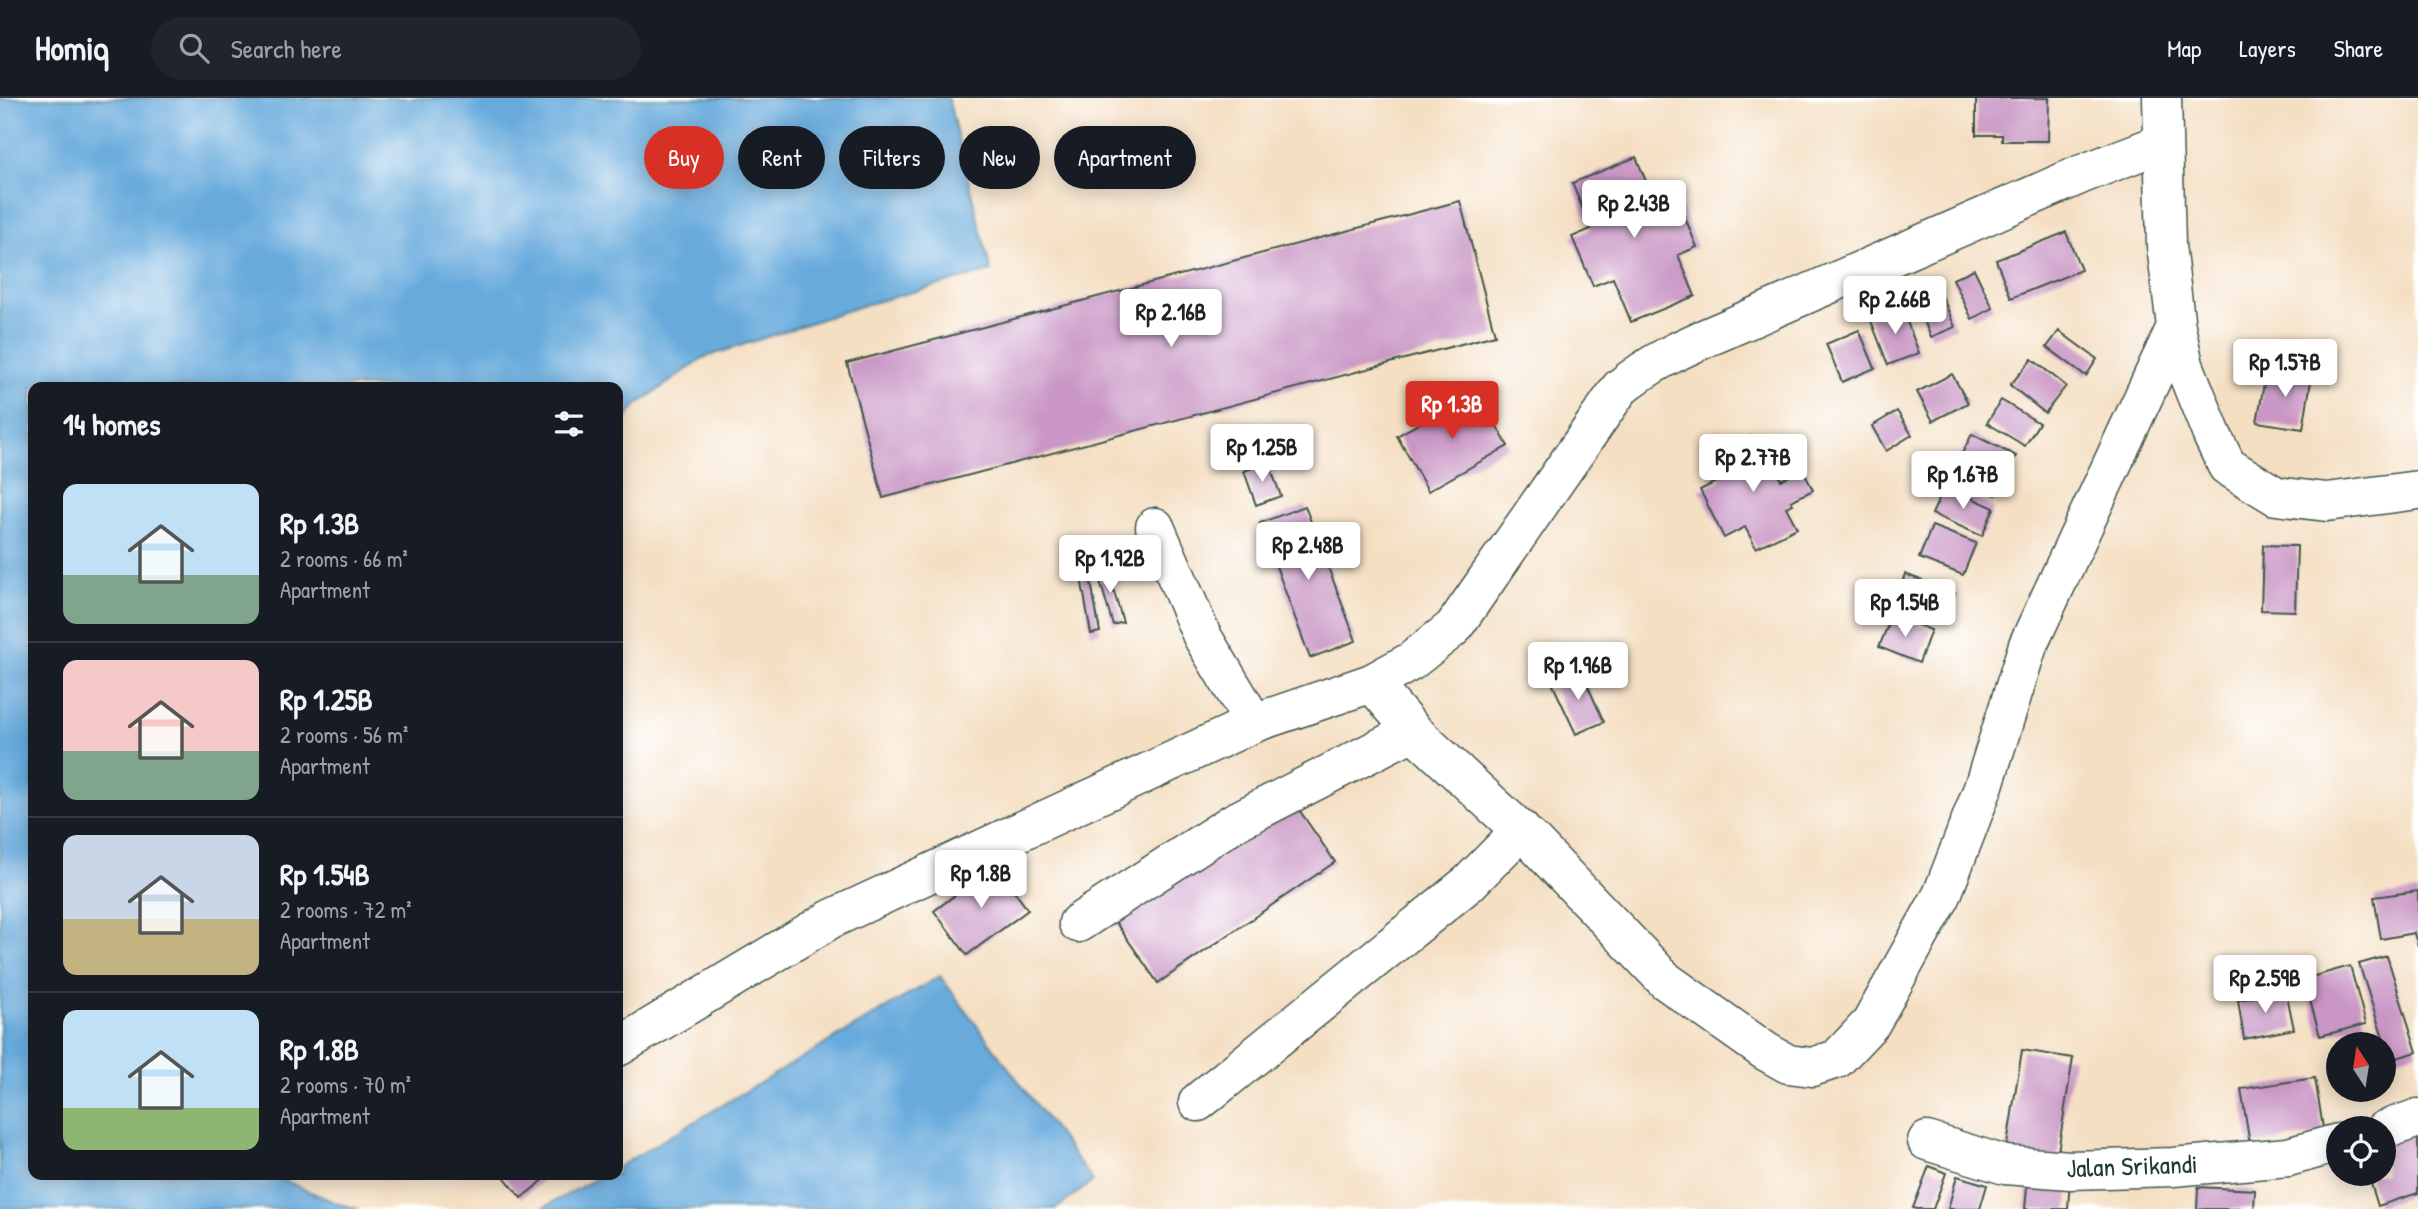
<!DOCTYPE html>
<meta charset="utf-8">
<style>
body{margin:0;font-family:"Patrick Hand",sans-serif;background:#20242c;color:#f1f3f6;height:100vh;display:flex;flex-direction:column;font-size:26px;white-space:nowrap}
*{box-sizing:border-box;margin:0}
p{font-size:23px;color:#9ea1a6}
.icon{flex:none;width:38px;height:38px;fill:none;stroke:currentColor;stroke-width:2;stroke-linecap:round;stroke-linejoin:round}
.map{position:relative;flex:1;overflow:hidden}
.details{position:absolute;left:28px;top:284px;width:595px;height:798px;display:flex;flex-direction:column;background:#171b24;border-radius:14px;box-shadow:0 4px 18px #0003}
.details>*{flex:none}
.top-card{position:absolute;left:644px;top:28px;width:665px;height:63px;display:flex;gap:14px}
.needle{width:46px;rotate:348deg}
.controls{position:absolute;left:2326px;top:934px;display:grid;gap:14px}
.controls a{display:grid;place-items:center;width:70px;height:70px;border-radius:50%;background:#171b24;box-shadow:0 4px 18px #0003;font-size:35px}
.price{position:absolute;translate:-50% -60px;padding:0 16px;border-radius:7px;background:#fff;color:#222;font-size:23px;line-height:46px;filter:drop-shadow(0 2px 4px #0008)}
.price::after{content:'';position:absolute;left:50%;top:42px;width:21px;height:16px;margin-left:-10px;background:inherit;clip-path:polygon(0 0,100% 0,50% 100%)}
.price.current{background:#d93025;color:#fff}
ul{padding:0;list-style:none}
li{display:flex;align-items:center;gap:21px;height:175px;padding:0 35px}
li+li{border-top:2px solid #363941}
li span{display:grid;place-items:center;flex:none;width:196px;height:140px;border-radius:14px;color:#555}
li>.icon{margin-inline-start:auto}
span .icon{width:84px;height:84px;fill:#fffc;stroke-width:1}
li b{font-size:30px}
h2{display:flex;justify-content:space-between;align-items:center;height:84px;padding:0 35px;font-size:30px}
.tag{padding:0 24px;border-radius:32px;background:#171b24;box-shadow:0 4px 18px #0003;font-size:24px;line-height:63px}
.tag.current{background:#d93025;color:#fff}
header{display:flex;align-items:center;gap:42px;box-sizing:border-box;height:98px;padding:0 35px;background:#171b24;border-bottom:2px solid #363941}
header strong{font-size:33px}
nav{display:flex;gap:38px;margin-inline-start:auto;font-size:24px}
.search{width:490px;height:63px;background:#20242c;display:flex;align-items:center;gap:18px;box-sizing:border-box;padding:0 24px;border-radius:38px;color:#9ea1a6;font-size:26px}
.map>svg:first-child{display:block}
.water{fill:#67aadc;stroke:#437488;stroke-width:2}
.building{fill:#c996c5}
.lines{fill:none;stroke-linecap:round;stroke-linejoin:round}
.minor-casing{stroke:#3f5549;stroke-width:41}
.minor{stroke:#fff;stroke-width:38}
.labels{text-anchor:middle;stroke-width:5;stroke-linejoin:round;paint-order:stroke}
.street-label{font-size:26px;fill:#1f3d34;stroke:#fff}
</style>
<header>
<strong>Homiq</strong>
<div class="search"><svg class="icon" aria-label="search" viewBox="0 0 24 24"><circle cx="10" cy="10" r="6"/><path d="M15 15l6 6"/></svg>Search here</div>
<nav><a>Map</a><a>Layers</a><a>Share</a></nav>
</header>
<div class="map">
<svg width="2418" height="1111" viewBox="0 0 2418 1111">
<rect width="100%" height="100%" fill="#fff"/>
<filter id="ink" filterUnits="userSpaceOnUse"><feTurbulence type="fractalNoise" baseFrequency=".0143" numOctaves="2"/><feDisplacementMap in="SourceGraphic" scale="14" xChannelSelector="R" yChannelSelector="G"/><feConvolveMatrix kernelMatrix="1 2 1 2 8 2 1 2 1" color-interpolation-filters="sRGB"/></filter>
<filter id="wash" filterUnits="userSpaceOnUse"><feTurbulence type="fractalNoise" baseFrequency=".00686" numOctaves="4" result="noise"/><feDisplacementMap in="SourceGraphic" scale="28" xChannelSelector="R" yChannelSelector="G"/><feGaussianBlur stdDeviation="1.57" result="paint"/><feColorMatrix in="noise" values="0 0 0 0 0 0 0 0 0 0 0 0 0 0 0 0 0 1.4 0 .05"/><feComposite in="paint" operator="in"/></filter>
<g filter="url(#wash)">
<rect width="100%" height="100%" fill="#f4dfc3"/>
<!-- water -->
<g class="water">
<polygon points="0,0 948,0 991,173 864,207 703,260 637,307 618,331 618,289 33,289 33,1076 270,1076 336,1105 358,1111 0,1111"/>
<polygon points="940,878 1093,1083 1056,1111 541,1111 604,1076 618,1076 618,1069"/>
</g>
<g id="blocks">
<!-- building -->
<g class="building">
<polygon points="1976,0 2049,0 2048,43 2002,43 2002,37 1976,37"/>
<polygon points="1636,59 1656,108 1677,100 1697,149 1678,157 1695,198 1631,224 1613,180 1593,188 1572,139 1591,131 1572,85"/>
<polygon points="1460,103 1495,237 883,400 847,265"/>
<polygon points="2066,134 2081,172 2011,200 1996,162"/>
<polygon points="1974,171 1993,210 1972,221 1953,181"/>
<polygon points="1937,186 1955,229 1931,239 1912,196"/>
<polygon points="1901,208 1919,255 1888,267 1870,220"/>
<polygon points="1859,232 1875,270 1842,284 1826,246"/>
<polygon points="2059,233 2097,261 2086,278 2047,249"/>
<polygon points="2032,261 2066,288 2045,315 2010,287"/>
<polygon points="2267,270 2312,277 2303,331 2257,324"/>
<polygon points="1952,276 1968,305 1933,323 1917,294"/>
<polygon points="1477,293 1508,348 1428,393 1397,338"/>
<polygon points="2001,302 2039,325 2025,348 1987,325"/>
<polygon points="1897,313 1912,337 1886,353 1872,328"/>
<polygon points="1972,336 2016,358 1996,397 1952,375"/>
<polygon points="1751,338 1763,360 1769,358 1781,382 1803,372 1813,392 1791,403 1793,406 1786,409 1797,430 1756,450 1745,429 1724,440 1700,392 1722,381 1711,359"/>
<polygon points="1268,364 1281,398 1256,407 1244,373"/>
<polygon points="1945,388 1994,410 1982,438 1932,416"/>
<polygon points="1305,408 1356,543 1310,560 1260,425"/>
<polygon points="1932,428 1976,445 1963,477 1919,460"/>
<polygon points="2263,447 2297,448 2295,513 2261,512"/>
<polygon points="1106,467 1123,524 1113,527 1096,470"/>
<polygon points="1089,473 1100,534 1091,536 1080,474"/>
<polygon points="1905,476 1955,495 1944,523 1895,506"/>
<polygon points="1892,517 1931,532 1919,565 1879,549"/>
<polygon points="1581,573 1604,624 1576,636 1552,585"/>
<polygon points="1291,700 1335,764 1158,885 1114,822"/>
<polygon points="995,767 1028,812 967,857 934,813"/>
<polygon points="2418,793 2418,848 2414,835 2381,841 2374,799"/>
<polygon points="2387,858 2417,954 2390,962 2359,866"/>
<polygon points="2350,868 2366,926 2320,938 2304,881"/>
<polygon points="2286,893 2294,931 2244,941 2238,902"/>
<polygon points="2022,952 2073,960 2057,1060 2006,1053"/>
<polygon points="2315,980 2324,1036 2250,1047 2241,991"/>
<polygon points="2418,1026 2418,1095 2378,1108 2368,1076 2384,1076 2384,1037"/>
<polygon points="1929,1068 1946,1075 1933,1111 1916,1111 1913,1110"/>
<polygon points="502,1076 551,1076 521,1100"/>
<polygon points="2028,1077 2070,1080 2068,1111 2025,1111"/>
<polygon points="1957,1078 1987,1087 1980,1111 1948,1111"/>
<polygon points="2198,1089 2255,1092 2254,1111 2197,1111"/>
</g>
</g>
</g>
<g filter="url(#ink)">
<use href="#blocks" fill-opacity="0" stroke="#3f5549" stroke-width="2"/>
<g class="lines">
<!-- minor casing -->
<g class="minor-casing">
<g id="minor">
<polyline points="2162,0 2166,147 2176,229 2184,267 2212,337 2227,368 2276,398 2327,404 2418,392"/>
<polyline points="1155,429 1202,538 1254,625"/>
<path d="M1372,585L1410,564L1453,530L1620,290C1651,264 1684,249 1722,233L2082,76L2162,45"/>
<polyline points="1078,825 1233,725 1413,633"/>
<polyline points="618,949 831,821 1254,625 1372,585 1413,633 1533,744 1666,883 1765,953 1788,966 1812,969 1837,961 1871,925 1942,797 1983,690 2028,547 2176,229"/>
<polyline points="1198,1004 1469,785 1521,732"/>
<polyline points="2384,1032 2418,1020"/>
<polyline points="1927,1043 2005,1067 2070,1072 2173,1069 2288,1059 2338,1045"/>
</g>
</g>
<!-- minor -->
<use href="#minor" class="minor"/>
</g>
</g>
<g class="labels">
<!-- street labels -->
<g class="street-label">
<text transform="translate(2132 1068) rotate(-2)" y="9">Jalan Srikandi</text>
</g>
</g>
</svg>
<div class="controls">
<a><svg class="needle" viewBox="-14 -14 28 28"><path d="M0-13l5 13h-10z" fill="#e53935"/><path d="M0 13l5-13h-10z" fill="#9ea1a6"/></svg></a>
<a><svg class="icon" aria-label="locate" viewBox="0 0 24 24"><circle cx="12" cy="12" r="6"/><path d="M12 2v4M12 18v4M2 12h4M18 12h4"/></svg></a>
</div>
<b class="price" style="left:1634px;top:142px">Rp 2.43B</b>
<b class="price" style="left:1895px;top:238px">Rp 2.66B</b>
<b class="price" style="left:1171px;top:251px">Rp 2.16B</b>
<b class="price" style="left:2285px;top:301px">Rp 1.57B</b>
<b class="price current" style="left:1452px;top:343px">Rp 1.3B</b>
<b class="price" style="left:1262px;top:386px">Rp 1.25B</b>
<b class="price" style="left:1753px;top:396px">Rp 2.77B</b>
<b class="price" style="left:1963px;top:413px">Rp 1.67B</b>
<b class="price" style="left:1308px;top:484px">Rp 2.48B</b>
<b class="price" style="left:1110px;top:497px">Rp 1.92B</b>
<b class="price" style="left:1905px;top:541px">Rp 1.54B</b>
<b class="price" style="left:1578px;top:604px">Rp 1.96B</b>
<b class="price" style="left:981px;top:812px">Rp 1.8B</b>
<b class="price" style="left:2265px;top:917px">Rp 2.59B</b>
<div class="top-card">
<a class="tag current">Buy</a>
<a class="tag">Rent</a>
<a class="tag">Filters</a>
<a class="tag">New</a>
<a class="tag">Apartment</a>
</div>
<section class="details">
<h2>14 homes<svg class="icon" aria-label="filters" viewBox="0 0 24 24"><path d="M4 7h16M4 17h16"/><circle cx="9" cy="7" r="2"/><circle cx="15" cy="17" r="2"/></svg></h2>
<ul>
<li><span style="background:linear-gradient(#bfe0f5 65%,#7fa58c 0)"><svg class="icon" aria-label="home" viewBox="0 0 24 24"><path d="M3 11l9-7 9 7M6 9v11h12V9"/></svg></span><div><b>Rp 1.3B</b><p>2 rooms · 66 m²</p><p>Apartment</p></div></li>
<li><span style="background:linear-gradient(#f6c9c9 65%,#7fa58c 0)"><svg class="icon" aria-label="home" viewBox="0 0 24 24"><path d="M3 11l9-7 9 7M6 9v11h12V9"/></svg></span><div><b>Rp 1.25B</b><p>2 rooms · 56 m²</p><p>Apartment</p></div></li>
<li><span style="background:linear-gradient(#c9d6e8 60%,#c2b280 0)"><svg class="icon" aria-label="home" viewBox="0 0 24 24"><path d="M3 11l9-7 9 7M6 9v11h12V9"/></svg></span><div><b>Rp 1.54B</b><p>2 rooms · 72 m²</p><p>Apartment</p></div></li>
<li><span style="background:linear-gradient(#bfe0f5 70%,#8fb573 0)"><svg class="icon" aria-label="home" viewBox="0 0 24 24"><path d="M3 11l9-7 9 7M6 9v11h12V9"/></svg></span><div><b>Rp 1.8B</b><p>2 rooms · 70 m²</p><p>Apartment</p></div></li>
</ul>
</section>
</div>
